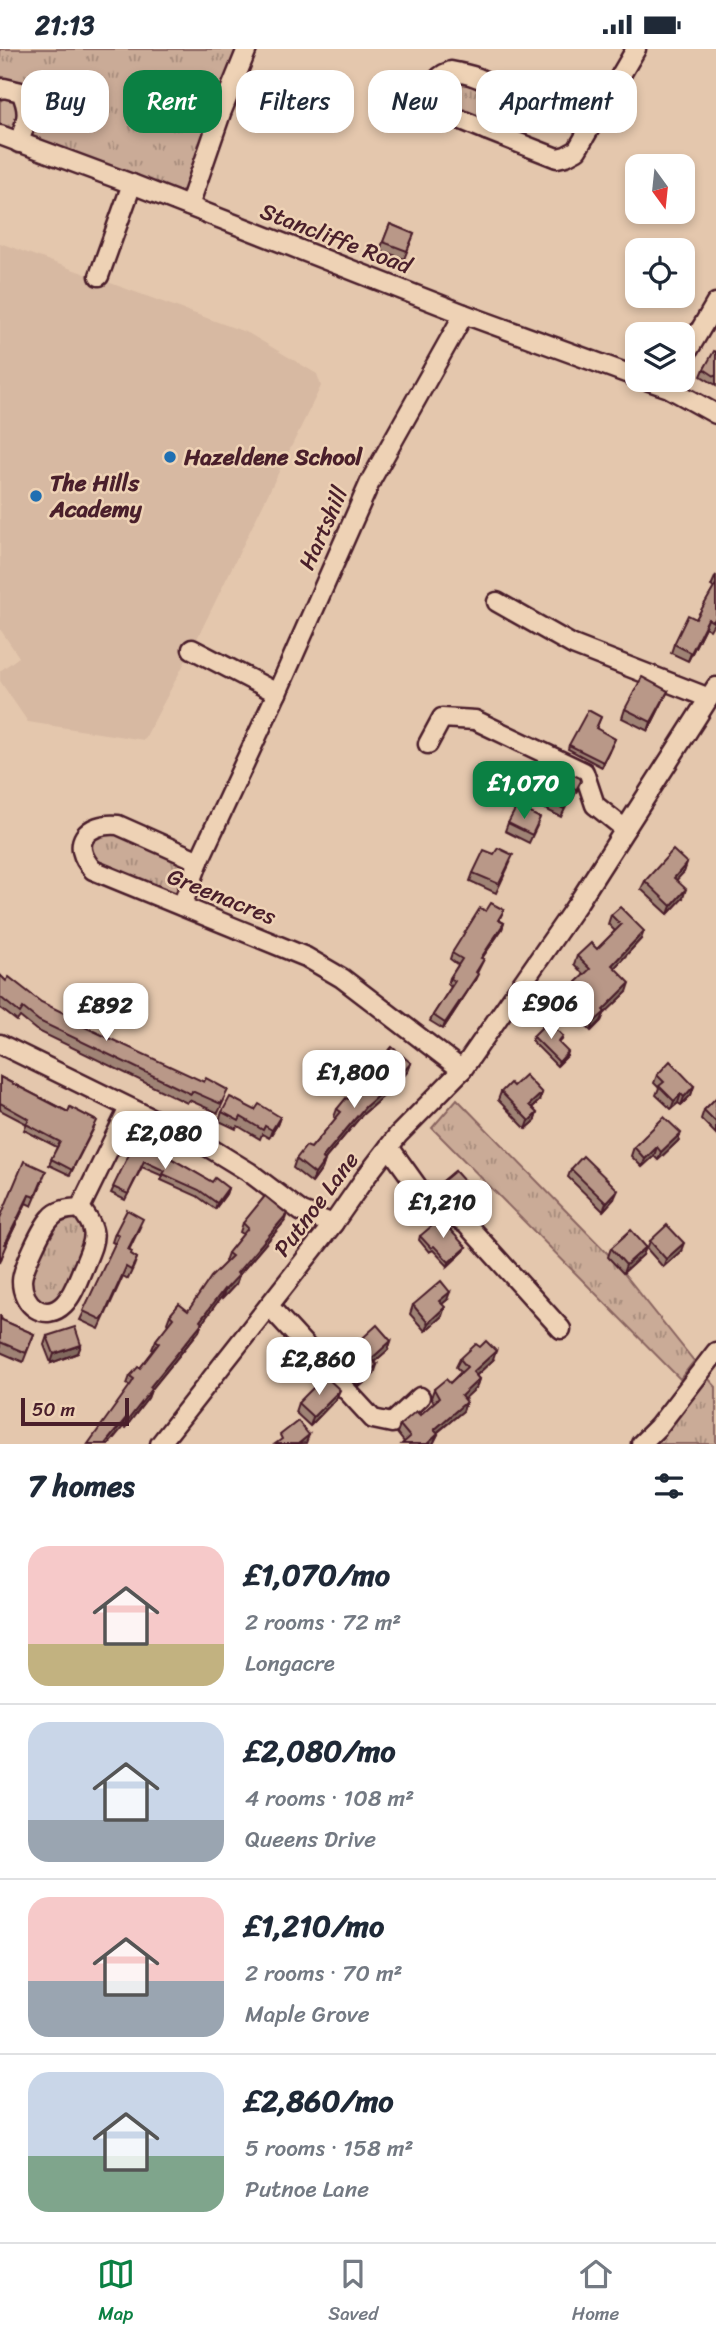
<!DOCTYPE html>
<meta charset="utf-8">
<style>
body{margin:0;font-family:Sriracha,sans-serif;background:#f2f2f3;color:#1f2937;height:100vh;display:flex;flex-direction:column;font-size:26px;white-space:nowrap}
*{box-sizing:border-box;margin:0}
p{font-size:23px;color:#747a83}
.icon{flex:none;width:38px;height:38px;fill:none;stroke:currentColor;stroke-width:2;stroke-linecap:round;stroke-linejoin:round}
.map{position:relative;height:1395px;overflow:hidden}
.panel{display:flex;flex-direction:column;background:#fff;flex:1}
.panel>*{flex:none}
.top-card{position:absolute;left:21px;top:21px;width:676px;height:63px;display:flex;gap:14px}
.needle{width:46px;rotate:165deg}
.fabs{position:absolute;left:625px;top:105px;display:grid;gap:14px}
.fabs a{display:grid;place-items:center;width:70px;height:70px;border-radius:14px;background:#fff;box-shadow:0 4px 10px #0003;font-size:35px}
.scale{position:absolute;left:21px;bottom:18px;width:108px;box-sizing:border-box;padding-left:7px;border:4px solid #4a1f2b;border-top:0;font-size:19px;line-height:24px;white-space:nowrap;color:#4a1f2b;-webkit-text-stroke:5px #eed2b5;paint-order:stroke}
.price{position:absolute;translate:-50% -60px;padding:0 16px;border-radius:14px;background:#fff;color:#222;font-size:23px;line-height:46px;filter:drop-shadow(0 2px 4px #0008)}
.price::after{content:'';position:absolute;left:50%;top:42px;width:21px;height:16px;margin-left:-10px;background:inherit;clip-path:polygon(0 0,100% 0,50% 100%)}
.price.active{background:#0b8043;color:#fff}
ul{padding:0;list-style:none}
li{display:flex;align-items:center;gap:21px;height:175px;padding:0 28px}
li+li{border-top:2px solid #e0e1e3}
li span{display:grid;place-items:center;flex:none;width:196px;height:140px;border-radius:21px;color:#555}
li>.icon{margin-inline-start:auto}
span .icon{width:84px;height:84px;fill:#fffc;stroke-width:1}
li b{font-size:30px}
h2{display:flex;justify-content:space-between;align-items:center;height:84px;padding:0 28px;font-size:30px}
.tag{padding:0 24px;border-radius:21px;background:#fff;box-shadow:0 4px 10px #0003;font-size:24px;line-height:63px}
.tag.active{background:#0b8043;color:#fff}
.status{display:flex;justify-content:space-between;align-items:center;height:49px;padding:0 35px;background:#fff;direction:ltr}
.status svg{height:19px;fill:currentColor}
.tab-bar{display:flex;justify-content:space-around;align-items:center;height:98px;border-top:2px solid #e0e1e3;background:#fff;font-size:19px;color:#747a83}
.tab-bar a{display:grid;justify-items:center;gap:4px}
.tab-bar .active{color:#0b8043}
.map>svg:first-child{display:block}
.built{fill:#d7b9a2}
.grass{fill:url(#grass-tufts);stroke:#8a6561;stroke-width:2}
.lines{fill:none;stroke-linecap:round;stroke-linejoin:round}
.minor-casing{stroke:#4a1f2b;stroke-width:23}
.minor{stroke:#eed2b5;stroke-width:18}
.wall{fill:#9f8375;stroke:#4a1f2b;stroke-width:2}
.shaded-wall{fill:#826a5f;stroke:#4a1f2b;stroke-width:2}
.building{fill:#b99888;stroke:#4a1f2b;stroke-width:2}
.poi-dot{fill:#1f6fb2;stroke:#eed2b5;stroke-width:2.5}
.labels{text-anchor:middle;stroke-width:5;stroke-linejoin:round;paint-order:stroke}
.street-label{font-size:23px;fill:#4a1f2b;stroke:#eed2b5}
.poi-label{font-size:23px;font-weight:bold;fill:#4a1f2b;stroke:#eed2b5;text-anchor:start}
</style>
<div class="status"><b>21:13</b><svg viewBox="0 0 49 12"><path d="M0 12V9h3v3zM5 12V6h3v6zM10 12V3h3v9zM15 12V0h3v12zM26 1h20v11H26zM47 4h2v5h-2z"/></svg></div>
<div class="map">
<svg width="716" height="1395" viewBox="0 0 716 1395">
<defs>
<pattern id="grass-tufts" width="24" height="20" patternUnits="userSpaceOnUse" patternTransform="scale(1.75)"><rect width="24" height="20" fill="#caab97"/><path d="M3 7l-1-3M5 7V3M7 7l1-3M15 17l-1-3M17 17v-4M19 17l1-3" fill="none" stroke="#a68b7b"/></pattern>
</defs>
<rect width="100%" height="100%" fill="#e4c7ad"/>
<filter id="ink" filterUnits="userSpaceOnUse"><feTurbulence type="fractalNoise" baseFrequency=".0143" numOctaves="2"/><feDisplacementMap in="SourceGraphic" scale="14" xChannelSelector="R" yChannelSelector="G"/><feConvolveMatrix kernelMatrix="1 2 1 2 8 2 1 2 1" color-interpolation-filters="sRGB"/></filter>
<g filter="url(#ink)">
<!-- built -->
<polygon class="built" points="0,194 248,284 317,325 321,337 194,596 144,691 28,673 0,632 0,622 19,608 0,580"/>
<!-- grass -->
<g class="grass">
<polygon points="0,0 238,0 189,139 170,145 2,81 0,77 0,53 9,31 0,27"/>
<path d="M453,24L492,39L486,66L476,67L444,53C442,40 442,33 453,24Z"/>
<polygon points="110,782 188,816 174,848 98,817 91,810 90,790"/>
<polygon points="457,1050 610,1207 694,1312 680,1330 432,1079"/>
<polygon points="66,1167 81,1169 88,1185 63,1242 55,1252 44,1254 31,1248 29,1229 54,1175"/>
<polygon points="707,1328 716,1338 716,1395 652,1395"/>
</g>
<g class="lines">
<!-- minor casing -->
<g class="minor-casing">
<g id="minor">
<path d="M451,22C495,30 504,39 486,81L442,63L432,55C431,37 434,28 451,22Z"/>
<path d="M0,40L4,39L21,43C31,66 26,71 19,94"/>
<polyline points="486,81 557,109 566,107 577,101 636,0"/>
<polyline points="0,86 132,135 464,265 637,328"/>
<polyline points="189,157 221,64 247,0"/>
<polyline points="99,227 132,135"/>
<polyline points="682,312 716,254"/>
<polyline points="646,331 669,339 716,365"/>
<polyline points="497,553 573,596 709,649"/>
<polyline points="192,600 277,644"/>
<polyline points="428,695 442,669 475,671 584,723 595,756 625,780"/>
<path d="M199,812L118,776C86,773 69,795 93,821L306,908L342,929L462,1021"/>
<polyline points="182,857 199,812 277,644 371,431 464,265"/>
<polyline points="0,995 200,1093 249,1123 302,1163 333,1175"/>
<polyline points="389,1098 422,1144 442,1161 466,1175 561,1280"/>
<path d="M80,1159C70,1160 58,1160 51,1169C42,1178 22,1221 22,1232C22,1256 45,1274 64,1255C74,1245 78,1230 84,1217C95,1190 100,1183 80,1159L129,1059"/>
<polyline points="269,1257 373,1370 392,1374 420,1348"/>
<polyline points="160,1395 333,1175 365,1129 398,1086 462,1021 578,854 716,638"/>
<polyline points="641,1395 658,1378 716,1303"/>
</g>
</g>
<!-- minor -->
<use href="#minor" class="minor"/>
</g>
<!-- wall -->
<g class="wall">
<polygon points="390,175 414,185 404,210 380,201"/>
<polygon points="716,303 716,336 701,327 704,320"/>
<polygon points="716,526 716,571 710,581 705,578 688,612 671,604 674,595 696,570 714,539 711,537"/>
<polygon points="668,642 648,682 622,669 625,660"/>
<polygon points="601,668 596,680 615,690 602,718 568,700 569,696"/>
<polygon points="557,718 578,740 573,749 571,748 561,768 539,757"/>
<polygon points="508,774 537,777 529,794 505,782"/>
<polygon points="510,814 496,844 470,832 473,824"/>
<polygon points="687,814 684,823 676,831 683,849 668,865 641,840 645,832"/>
<polygon points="504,861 499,871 504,874 502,880 482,909 484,910 477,924 475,931 443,980 430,972 433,966 451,938 448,935 450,929 458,916 450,910 452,904 486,862"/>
<polygon points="611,866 641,890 614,919 627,943 604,965 601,972 591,982 569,959 572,950 575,948 571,944 574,935 584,926 574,915 577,907 597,900 615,882 608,875"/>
<polygon points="0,926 6,932 75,974 225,1049 218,1064 189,1051 187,1054 36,981 20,968 17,972 0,959"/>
<polygon points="533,987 563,987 562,991 559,994 567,1007 557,1017 532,992"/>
<polygon points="381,1011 411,1014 408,1022 396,1036 362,1066 324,1111 325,1111 322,1120 312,1134 293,1119 296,1110 311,1099 336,1070 334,1068 337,1060 381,1023 378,1019"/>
<polygon points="657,1026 694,1037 691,1046 681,1056 678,1054 671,1060 656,1046 659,1039 654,1034"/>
<polygon points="0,1028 95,1077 70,1126 49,1116 57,1098 24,1081 27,1075 0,1061"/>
<polygon points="501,1043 542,1044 539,1052 532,1059 537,1064 534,1073 526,1080 498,1051"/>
<polygon points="716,1049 716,1085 701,1070 704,1061"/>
<polygon points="255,1061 280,1068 277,1076 269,1089 262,1085 260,1090 238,1077 236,1080 219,1072 222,1063"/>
<polygon points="137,1089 212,1133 228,1139 226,1145 215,1160 197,1147 161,1131 163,1127 142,1118 125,1151 111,1144"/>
<polygon points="678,1092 658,1111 654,1107 642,1118 631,1107 634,1098"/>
<polygon points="571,1120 614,1150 603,1162 568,1128"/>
<polygon points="455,1122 474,1149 464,1157 454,1146 448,1151 436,1141 437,1137"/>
<polygon points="43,1131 32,1157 26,1154 6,1196 0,1214 0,1169"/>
<polygon points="284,1173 239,1226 236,1235 222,1250 221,1248 202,1274 199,1282 151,1341 148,1349 125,1379 123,1378 130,1337 127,1335 130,1327 140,1319 154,1301 152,1300 156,1291 168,1276 167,1274 170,1266 188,1262 226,1213 225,1212 228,1204 243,1185 240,1183 243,1174"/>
<polygon points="140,1178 129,1201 131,1205 137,1209 134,1217 128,1230 123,1227 99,1280 80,1271 116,1195 112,1193 115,1184"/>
<polygon points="420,1187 466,1198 464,1202 448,1217 433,1201 429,1203 419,1191"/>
<polygon points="650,1192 681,1202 663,1218 647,1200"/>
<polygon points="646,1198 643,1206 623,1224 608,1208 611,1199"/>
<polygon points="447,1251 442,1255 442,1267 425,1282 410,1265 413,1256"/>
<polygon points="0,1266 2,1271 34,1285 23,1313 0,1303"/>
<polygon points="47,1287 81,1296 78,1304 51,1314 44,1296"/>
<polygon points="391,1292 388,1301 374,1313 374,1325 359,1338 341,1318 344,1310 352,1302 355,1296"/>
<polygon points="460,1310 493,1311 476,1327 479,1330 476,1339 464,1350 466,1353 463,1362 437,1384 438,1385 433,1395 402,1395 404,1393 397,1384 400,1376 420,1366 434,1354 431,1349 434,1340 450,1334 461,1323 456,1318"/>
<polygon points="336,1350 310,1377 295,1363 298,1354"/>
</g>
<!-- shaded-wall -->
<g class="shaded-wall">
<polygon points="708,570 705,578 688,612 691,604"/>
<polygon points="668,642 648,682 651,673"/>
<polygon points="687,814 684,823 671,837 674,829"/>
<polygon points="686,840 683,849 668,865 671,857"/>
<polygon points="504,874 502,880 478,915 481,909"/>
<polygon points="644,882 641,890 609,925 612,916"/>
<polygon points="478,925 475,931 443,980 445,974"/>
<polygon points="630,934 627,943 604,965 601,972 591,982 594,973 603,961"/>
<polygon points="568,1003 567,1007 557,1017 559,1013"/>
<polygon points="411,1014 408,1022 396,1036 362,1066 319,1117 322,1109 365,1058"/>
<polygon points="694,1037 691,1046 681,1056 684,1048"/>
<polygon points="542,1044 539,1052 526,1064 529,1056"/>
<polygon points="681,1045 678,1054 671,1060 674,1052"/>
<polygon points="537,1064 534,1073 526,1080 529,1072"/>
<polygon points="280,1068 277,1076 269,1089 272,1081"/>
<polygon points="681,1084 678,1092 658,1111 661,1103"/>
<polygon points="657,1098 654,1107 642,1118 645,1110"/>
<polygon points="325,1111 322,1120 312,1134 315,1125"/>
<polygon points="228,1139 226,1145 215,1160 217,1154"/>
<polygon points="618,1141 614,1150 603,1162 606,1154"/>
<polygon points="475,1144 474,1149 464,1157 465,1153"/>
<polygon points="29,1146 26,1154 2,1204 5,1195"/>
<polygon points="287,1165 284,1173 237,1228 239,1226 236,1235 222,1250 225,1241 237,1224"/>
<polygon points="684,1194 681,1202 663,1218 666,1210"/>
<polygon points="466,1198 464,1202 448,1217 449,1213"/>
<polygon points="646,1198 643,1206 623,1224 626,1216"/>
<polygon points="224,1240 221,1248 200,1277 202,1274 199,1282 151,1341 148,1349 125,1379 128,1371 150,1338"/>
<polygon points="450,1243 447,1251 436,1260 439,1252"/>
<polygon points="445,1258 442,1267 425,1282 428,1274"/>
<polygon points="391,1292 388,1301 368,1318 371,1310"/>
<polygon points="81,1296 78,1304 51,1314 54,1305"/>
<polygon points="496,1302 493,1311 470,1332 473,1323"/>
<polygon points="377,1316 374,1325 359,1338 362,1329"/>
<polygon points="479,1330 476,1339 458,1356 461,1347"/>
<polygon points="340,1341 336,1350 310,1377 313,1368"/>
<polygon points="466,1353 463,1362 430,1389 434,1381"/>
<polygon points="126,1369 123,1378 109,1395 105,1395"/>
<polygon points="438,1385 433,1395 427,1395"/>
<polygon points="309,1386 306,1394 298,1395"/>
</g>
<!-- building -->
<g class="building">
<polygon points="390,175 414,185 407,202 383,193"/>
<polygon points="714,302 716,303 716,328 704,320"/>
<polygon points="716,535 716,568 713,573 708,570 691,604 674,595 688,566 696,570"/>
<polygon points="642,628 668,642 651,673 625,660"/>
<polygon points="588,661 601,668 596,679 615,690 603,713 569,696"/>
<polygon points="557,718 580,729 581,732 576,741 574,739 564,760 542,749"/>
<polygon points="517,757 540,769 532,786 508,774"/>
<polygon points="498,799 513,806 499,835 473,824 484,801 494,805"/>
<polygon points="673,801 687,814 674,829 686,840 671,857 645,832"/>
<polygon points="491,854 504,861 498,871 504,874 481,909 484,910 476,923 478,925 445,974 433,966 455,932 450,929 462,910 452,904 480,859 486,862"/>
<polygon points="620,858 644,882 612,916 630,934 603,961 605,963 594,973 572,950 581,942 574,935 590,920 577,907 591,894 597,900 621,876 611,866"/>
<polygon points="0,926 6,932 9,928 41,953 76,970 74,973 204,1033 206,1029 228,1041 221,1055 192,1042 191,1045 39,972 23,959 20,964 0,948"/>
<polygon points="548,972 563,987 558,993 568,1003 559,1013 533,987"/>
<polygon points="392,998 411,1014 399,1028 365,1058 322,1109 325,1111 315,1125 296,1110 306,1097 311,1099 341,1063 337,1060 346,1049 348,1050 354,1043 356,1045 388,1017 381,1011"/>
<polygon points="670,1012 694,1037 684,1048 681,1045 674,1052 659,1037 664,1033 657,1026"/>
<polygon points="525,1026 542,1044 529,1056 537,1064 529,1072 501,1043 510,1034 513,1037"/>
<polygon points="0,1028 68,1063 70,1058 97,1072 72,1121 51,1110 60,1093 26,1075 29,1070 0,1054"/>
<polygon points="230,1048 255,1061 259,1055 280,1068 272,1081 265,1077 263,1081 241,1068 239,1072 222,1063"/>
<polygon points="716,1049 716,1073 704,1061"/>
<polygon points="664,1068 681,1084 661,1103 657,1098 645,1110 634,1098"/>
<polygon points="137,1089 162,1101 160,1103 212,1133 215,1129 228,1139 217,1154 199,1141 163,1125 165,1122 144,1112 128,1145 113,1138"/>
<polygon points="583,1107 618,1141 606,1154 571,1120"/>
<polygon points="24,1112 46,1122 35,1148 29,1146 5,1195 7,1196 0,1212 0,1169"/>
<polygon points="455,1122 475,1144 465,1153 455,1141 449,1147 437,1137"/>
<polygon points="265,1147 287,1165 237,1224 239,1226 225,1241 224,1240 200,1272 202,1274 150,1338 152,1340 128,1371 126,1369 105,1395 88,1395 131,1335 134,1330 130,1327 138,1318 140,1319 159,1294 156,1291 173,1269 170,1266 179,1255 188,1262 211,1228 232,1207 228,1204 248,1179 243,1174"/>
<polygon points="127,1161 143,1170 128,1200 132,1202 131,1205 137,1209 131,1221 126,1218 102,1271 83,1262 119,1186 115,1184"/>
<polygon points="440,1170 466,1198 449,1213 434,1197 431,1199 420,1187"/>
<polygon points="667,1176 684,1194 666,1210 650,1192"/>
<polygon points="631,1181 646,1198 626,1216 611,1199"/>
<polygon points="441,1232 450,1243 439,1252 445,1258 428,1274 413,1256"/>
<polygon points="0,1266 2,1271 34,1285 26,1304 0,1293"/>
<polygon points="377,1276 391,1292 371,1310 377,1316 362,1329 344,1310 356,1299 355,1296"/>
<polygon points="75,1278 81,1296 54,1305 47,1287"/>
<polygon points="486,1292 496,1302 473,1323 479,1330 461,1347 466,1353 434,1381 438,1385 427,1395 402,1395 410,1388 400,1376 416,1362 420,1366 439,1349 434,1340 446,1330 450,1334 467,1318 460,1310 476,1295 480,1298"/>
<polygon points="325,1327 340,1341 313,1368 298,1354"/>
<polygon points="298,1372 309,1386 298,1395 275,1395 282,1390 280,1386"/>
</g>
</g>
<!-- markers -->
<g class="poi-dot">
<circle cx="170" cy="408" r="7"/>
<circle cx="36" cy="447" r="7"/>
</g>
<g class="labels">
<!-- street labels -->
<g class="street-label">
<text transform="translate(336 189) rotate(21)" y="8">Stancliffe Road</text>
<text transform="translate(323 479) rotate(-66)" y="8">Hartshill</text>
<text transform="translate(222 847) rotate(22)" y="8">Greenacres</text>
<text transform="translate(316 1155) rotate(-53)" y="8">Putnoe Lane</text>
</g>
<!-- poi labels -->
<g class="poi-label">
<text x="184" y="416">Hazeldene School</text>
<text x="50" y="442">The Hills<tspan x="50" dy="26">Academy</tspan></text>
</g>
</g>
</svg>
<div class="fabs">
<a><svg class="needle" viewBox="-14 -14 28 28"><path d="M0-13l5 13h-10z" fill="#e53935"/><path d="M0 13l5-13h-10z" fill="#747a83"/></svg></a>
<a><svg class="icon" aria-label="locate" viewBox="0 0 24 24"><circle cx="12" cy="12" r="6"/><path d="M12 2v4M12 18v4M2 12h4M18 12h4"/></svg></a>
<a><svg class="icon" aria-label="layers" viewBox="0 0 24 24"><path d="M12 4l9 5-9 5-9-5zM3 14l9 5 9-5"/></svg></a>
</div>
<div class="scale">50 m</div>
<b class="price active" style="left:524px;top:772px">£1,070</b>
<b class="price" style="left:551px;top:992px">£906</b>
<b class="price" style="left:106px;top:994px">£892</b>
<b class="price" style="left:354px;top:1061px">£1,800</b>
<b class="price" style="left:165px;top:1122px">£2,080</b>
<b class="price" style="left:443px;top:1191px">£1,210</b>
<b class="price" style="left:319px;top:1348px">£2,860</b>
<div class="top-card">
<a class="tag">Buy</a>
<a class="tag active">Rent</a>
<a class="tag">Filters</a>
<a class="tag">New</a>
<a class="tag">Apartment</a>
</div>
</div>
<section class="panel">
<h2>7 homes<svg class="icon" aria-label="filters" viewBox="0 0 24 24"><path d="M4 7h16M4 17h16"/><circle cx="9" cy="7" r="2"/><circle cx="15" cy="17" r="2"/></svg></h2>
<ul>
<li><span style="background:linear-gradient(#f6c9c9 70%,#c2b280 0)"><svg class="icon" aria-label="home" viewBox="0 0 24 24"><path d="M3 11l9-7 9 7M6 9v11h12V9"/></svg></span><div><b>£1,070/mo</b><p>2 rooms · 72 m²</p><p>Longacre</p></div></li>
<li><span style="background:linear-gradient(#c9d6e8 70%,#9aa5b1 0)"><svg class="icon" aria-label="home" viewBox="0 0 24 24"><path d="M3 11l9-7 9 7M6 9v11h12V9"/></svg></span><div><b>£2,080/mo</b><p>4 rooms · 108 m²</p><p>Queens Drive</p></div></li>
<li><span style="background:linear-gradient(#f6c9c9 60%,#9aa5b1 0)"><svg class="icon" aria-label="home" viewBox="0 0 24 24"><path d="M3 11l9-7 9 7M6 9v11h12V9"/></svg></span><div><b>£1,210/mo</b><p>2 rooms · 70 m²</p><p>Maple Grove</p></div></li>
<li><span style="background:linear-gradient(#c9d6e8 60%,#7fa58c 0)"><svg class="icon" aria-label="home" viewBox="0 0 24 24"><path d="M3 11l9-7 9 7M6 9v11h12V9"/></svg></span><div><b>£2,860/mo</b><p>5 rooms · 158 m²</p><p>Putnoe Lane</p></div></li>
</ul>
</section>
<nav class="tab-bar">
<a class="active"><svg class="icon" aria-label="map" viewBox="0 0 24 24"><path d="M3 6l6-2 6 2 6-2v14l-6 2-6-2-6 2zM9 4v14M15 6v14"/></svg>Map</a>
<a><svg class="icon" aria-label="saved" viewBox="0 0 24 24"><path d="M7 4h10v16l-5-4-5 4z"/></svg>Saved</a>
<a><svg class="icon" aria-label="home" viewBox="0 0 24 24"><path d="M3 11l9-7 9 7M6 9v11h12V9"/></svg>Home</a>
</nav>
